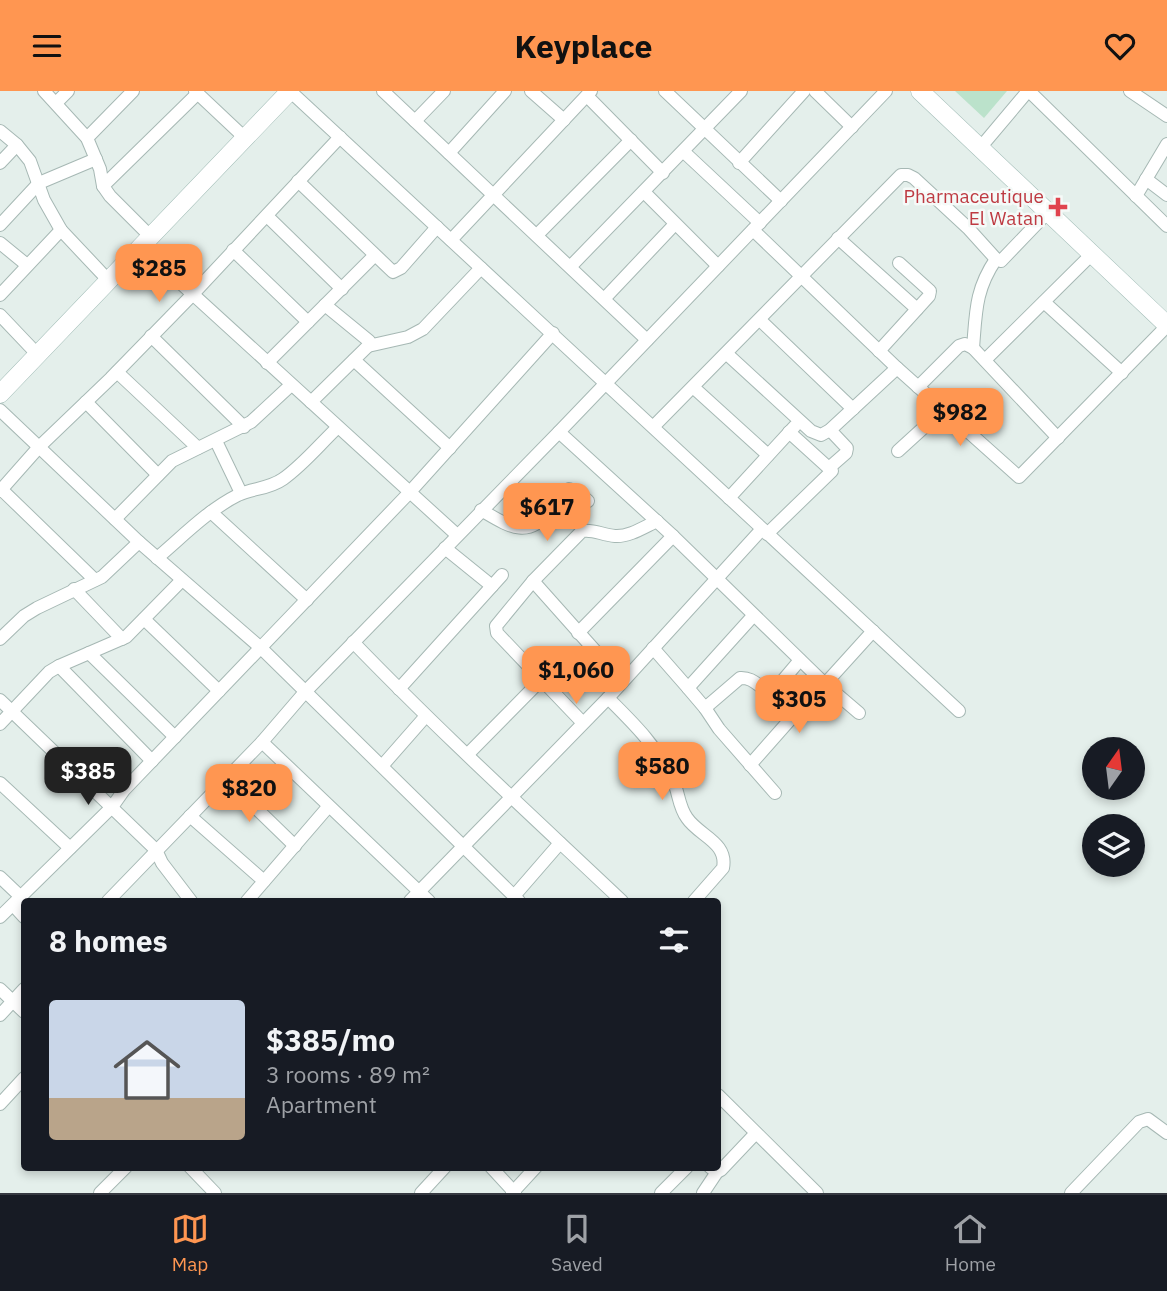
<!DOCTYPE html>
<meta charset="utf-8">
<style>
body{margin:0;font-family:"IBM Plex Sans",sans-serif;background:#20242c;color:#f1f3f6;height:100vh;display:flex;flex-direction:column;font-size:26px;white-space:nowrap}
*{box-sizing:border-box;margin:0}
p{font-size:23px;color:#9ea1a6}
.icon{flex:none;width:38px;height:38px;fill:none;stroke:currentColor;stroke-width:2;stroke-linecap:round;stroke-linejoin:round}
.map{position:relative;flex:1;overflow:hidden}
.side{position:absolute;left:21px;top:807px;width:700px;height:273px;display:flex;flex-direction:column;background:#171b24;border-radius:7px;box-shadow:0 4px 10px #0003}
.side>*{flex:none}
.needle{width:46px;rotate:14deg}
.tools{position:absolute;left:1082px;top:646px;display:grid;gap:14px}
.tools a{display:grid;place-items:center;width:63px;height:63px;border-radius:50%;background:#171b24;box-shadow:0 4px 10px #0003;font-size:35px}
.price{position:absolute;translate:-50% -60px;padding:0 16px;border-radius:14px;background:#ff9651;color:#111;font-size:23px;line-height:46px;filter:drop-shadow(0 2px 4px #0008)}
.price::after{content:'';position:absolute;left:50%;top:42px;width:21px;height:16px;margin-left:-10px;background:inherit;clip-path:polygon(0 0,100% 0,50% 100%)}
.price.active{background:#222;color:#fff}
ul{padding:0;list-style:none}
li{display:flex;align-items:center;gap:21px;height:175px;padding:0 28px}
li+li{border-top:2px solid #363941}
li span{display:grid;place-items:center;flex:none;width:196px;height:140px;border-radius:7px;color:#555}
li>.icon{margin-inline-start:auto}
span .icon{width:84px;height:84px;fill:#fffc;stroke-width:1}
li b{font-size:30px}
h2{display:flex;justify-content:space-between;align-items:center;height:84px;padding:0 28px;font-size:30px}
header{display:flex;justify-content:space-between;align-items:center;height:91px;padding:0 28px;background:#ff9651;color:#111;font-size:32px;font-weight:700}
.dock{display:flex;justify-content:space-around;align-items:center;height:98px;border-top:2px solid #363941;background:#171b24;font-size:19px;color:#9ea1a6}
.dock a{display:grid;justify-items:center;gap:4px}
.dock .active{color:#ff9651}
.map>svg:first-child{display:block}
.green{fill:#bbe2cb}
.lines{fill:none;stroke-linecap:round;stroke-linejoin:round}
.minor-casing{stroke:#a6b8b4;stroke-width:14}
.secondary-casing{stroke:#a1bcb6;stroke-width:19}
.minor{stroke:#fff;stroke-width:12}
.secondary{stroke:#fff;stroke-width:18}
.health-dot{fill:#e0444e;stroke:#f5faf8;stroke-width:2.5}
.labels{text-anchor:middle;stroke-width:5;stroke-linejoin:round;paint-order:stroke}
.health-label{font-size:19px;fill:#be3a42;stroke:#f5faf8;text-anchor:end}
</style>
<header><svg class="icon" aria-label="menu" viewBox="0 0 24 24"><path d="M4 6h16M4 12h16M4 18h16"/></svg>Keyplace<svg class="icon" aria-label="heart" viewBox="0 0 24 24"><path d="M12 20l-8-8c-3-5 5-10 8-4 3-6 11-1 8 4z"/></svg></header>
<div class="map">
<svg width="1167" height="1102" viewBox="0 0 1167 1102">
<rect width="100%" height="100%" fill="#e4efeb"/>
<!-- green -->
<polygon class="green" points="955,0 1007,0 984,27"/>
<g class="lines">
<!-- minor casing -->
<g class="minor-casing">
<g id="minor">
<polyline points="44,0 87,47 100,78 103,95 110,105 151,146"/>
<polyline points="195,0 245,47"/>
<polyline points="290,0 959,620"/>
<polyline points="383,0 647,249"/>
<polyline points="531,0 564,29"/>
<polyline points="665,0 781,110"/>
<polyline points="815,0 852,36"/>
<polyline points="1029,0 1167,135"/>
<polyline points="1130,0 1167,25"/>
<polyline points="587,5 663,82"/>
<polyline points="56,12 68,0"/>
<polyline points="415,30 444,0"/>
<polyline points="0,40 17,54 30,70 44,109 61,139 109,190"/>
<polyline points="87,47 133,0"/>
<polyline points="980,57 1028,0"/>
<polyline points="684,61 760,132"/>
<polyline points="449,62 505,0"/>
<polyline points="0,72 17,54"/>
<polyline points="739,72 804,0"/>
<polyline points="1146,88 1167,104"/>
<polyline points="298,90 393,181 401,177 437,136"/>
<polyline points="103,95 197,3"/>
<polyline points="644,101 718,175"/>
<polyline points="1136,105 1167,53"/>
<polyline points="267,125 342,198"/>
<polyline points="0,134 39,92 96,68"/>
<polyline points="753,139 897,277 1019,386 1167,235"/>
<polyline points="537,144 631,49"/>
<polyline points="838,147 917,218"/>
<polyline points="451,149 591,0"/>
<polyline points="0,152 27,174"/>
<polyline points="141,156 457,444"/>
<polyline points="233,159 308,231"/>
<polyline points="571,175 741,0"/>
<polyline points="0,204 61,139"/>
<polyline points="605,207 675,133"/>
<polyline points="1044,211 1122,282"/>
<polyline points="0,224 38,264"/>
<polyline points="760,229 853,318"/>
<polyline points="151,245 244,336"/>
<polyline points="368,255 408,246 423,238 481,177"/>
<path d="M973,257C976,221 975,199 996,168"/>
<polyline points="879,260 929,205 930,200 899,172"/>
<polyline points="727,263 811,340 821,344 830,339 897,277"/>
<polyline points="354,269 450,357"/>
<polyline points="985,269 1092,163"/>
<polyline points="267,272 374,165"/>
<polyline points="117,281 198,357"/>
<polyline points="693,296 768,364"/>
<polyline points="918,296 959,255 965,253 973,257 1058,347"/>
<polyline points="86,311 158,384"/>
<polyline points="311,311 368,255 369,250 325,214"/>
<polyline points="0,319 139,451 261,557 519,810"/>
<polyline points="654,335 901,84 908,84 914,87 968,137 996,168 1001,170 1048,121"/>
<polyline points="830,339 847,357 846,362 830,376"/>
<polyline points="559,341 673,445 825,593 873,540"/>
<polyline points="216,350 241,402"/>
<polyline points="898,360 943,319"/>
<polyline points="1,398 95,489"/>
<polyline points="0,400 39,356 111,287 192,204 340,46"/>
<polyline points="729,407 795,335"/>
<path d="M481,419C507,434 528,450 550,419C556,411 560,403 569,398L579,402L588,410"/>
<polyline points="211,421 307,509"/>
<polyline points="115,428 172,370 251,331 291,294"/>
<polyline points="767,443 832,380 789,341"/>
<polyline points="445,457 492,495"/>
<path d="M157,467C183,445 208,419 238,404C253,397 269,398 283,388C303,374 320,353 338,336"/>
<polyline points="533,490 622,590"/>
<polyline points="74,498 122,548"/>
<polyline points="144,528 219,600"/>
<polyline points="578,542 673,445"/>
<polyline points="0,548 24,525 37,517 102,486 139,451"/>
<path d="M353,551C440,641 532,725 622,810"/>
<polyline points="653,557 688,597 753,525"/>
<polyline points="89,562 175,646"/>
<polyline points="59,575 152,670"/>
<path d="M688,597L705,617L740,587C756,586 760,600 773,601L800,569"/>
<polyline points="399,598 502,484"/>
<path d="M608,607C634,633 655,653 672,687C679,700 678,715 687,727C699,745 728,751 723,777L694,810"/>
<polyline points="0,609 156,759 162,772 191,810"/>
<polyline points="705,617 719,638 775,702"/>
<path d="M582,631L497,542L496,535L533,490L582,440C594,438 602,444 615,445C629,446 644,436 657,430"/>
<polyline points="0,633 49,581 59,575 126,546 182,489"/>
<polyline points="262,651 429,810"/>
<polyline points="468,663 541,589"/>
<polyline points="750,674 795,623 825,593 859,622"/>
<polyline points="382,675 425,626"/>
<polyline points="226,688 295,755"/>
<polyline points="0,692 70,757"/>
<polyline points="190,725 264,790"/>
<polyline points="0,786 21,806"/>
<polyline points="514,805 560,752"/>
<polyline points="108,810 262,651 305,601 559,341 886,0"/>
<polyline points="247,810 328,716"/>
<polyline points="410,810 608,607 762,438"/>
<polyline points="13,814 24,826"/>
<polyline points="0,826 112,716 124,699 409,402 553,242"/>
<polyline points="0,898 24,921"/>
<polyline points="0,924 24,898"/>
<polyline points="718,1004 817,1102"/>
<polyline points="0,1013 24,987"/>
<polyline points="190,1076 215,1102"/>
<polyline points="491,1076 515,1102"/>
<polyline points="710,1076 717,1081 721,1079 756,1042"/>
<polyline points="100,1102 126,1076"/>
<polyline points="421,1102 445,1076"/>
<polyline points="512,1102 536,1076"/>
<polyline points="661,1102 687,1076"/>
<polyline points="703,1102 717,1081"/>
<polyline points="1071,1102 1139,1031 1148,1028 1167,1042"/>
</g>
</g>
<!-- secondary casing -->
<g class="secondary-casing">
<g id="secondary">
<polyline points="920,0 1167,234"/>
<polyline points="0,303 290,0"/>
</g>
</g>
<!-- minor -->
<use href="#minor" class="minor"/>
<!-- secondary -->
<use href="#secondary" class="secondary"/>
</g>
<!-- markers -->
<path class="health-dot" d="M1054.5 105.5h7v7h7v7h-7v7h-7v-7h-7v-7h7z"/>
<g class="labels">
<!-- health labels -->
<g class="health-label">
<text x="1044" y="112">Pharmaceutique<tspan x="1044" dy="22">El Watan</tspan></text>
</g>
</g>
</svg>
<div class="tools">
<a><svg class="needle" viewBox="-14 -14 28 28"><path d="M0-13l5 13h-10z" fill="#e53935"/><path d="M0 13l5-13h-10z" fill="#9ea1a6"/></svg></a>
<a><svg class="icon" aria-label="layers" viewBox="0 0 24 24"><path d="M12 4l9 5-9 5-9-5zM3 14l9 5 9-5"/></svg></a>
</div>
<b class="price" style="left:159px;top:213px">$285</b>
<b class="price" style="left:960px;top:357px">$982</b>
<b class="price" style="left:547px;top:452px">$617</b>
<b class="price" style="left:576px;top:615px">$1,060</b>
<b class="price" style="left:799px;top:644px">$305</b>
<b class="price" style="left:662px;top:711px">$580</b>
<b class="price active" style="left:88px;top:716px">$385</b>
<b class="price" style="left:249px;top:733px">$820</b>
<section class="side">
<h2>8 homes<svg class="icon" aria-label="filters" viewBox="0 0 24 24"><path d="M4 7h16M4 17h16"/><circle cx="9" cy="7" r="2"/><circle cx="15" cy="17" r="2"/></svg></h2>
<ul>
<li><span style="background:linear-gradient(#c9d6e8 70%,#b9a48a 0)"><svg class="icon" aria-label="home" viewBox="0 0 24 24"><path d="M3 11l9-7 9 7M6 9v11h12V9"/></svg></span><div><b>$385/mo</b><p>3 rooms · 89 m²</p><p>Apartment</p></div></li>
</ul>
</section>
</div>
<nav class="dock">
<a class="active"><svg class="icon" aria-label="map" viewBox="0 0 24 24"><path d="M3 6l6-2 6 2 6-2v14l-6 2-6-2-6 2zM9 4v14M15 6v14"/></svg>Map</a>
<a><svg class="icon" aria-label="saved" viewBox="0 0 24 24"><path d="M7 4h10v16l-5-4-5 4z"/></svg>Saved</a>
<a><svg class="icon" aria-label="home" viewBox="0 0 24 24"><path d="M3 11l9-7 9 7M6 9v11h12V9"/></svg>Home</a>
</nav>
